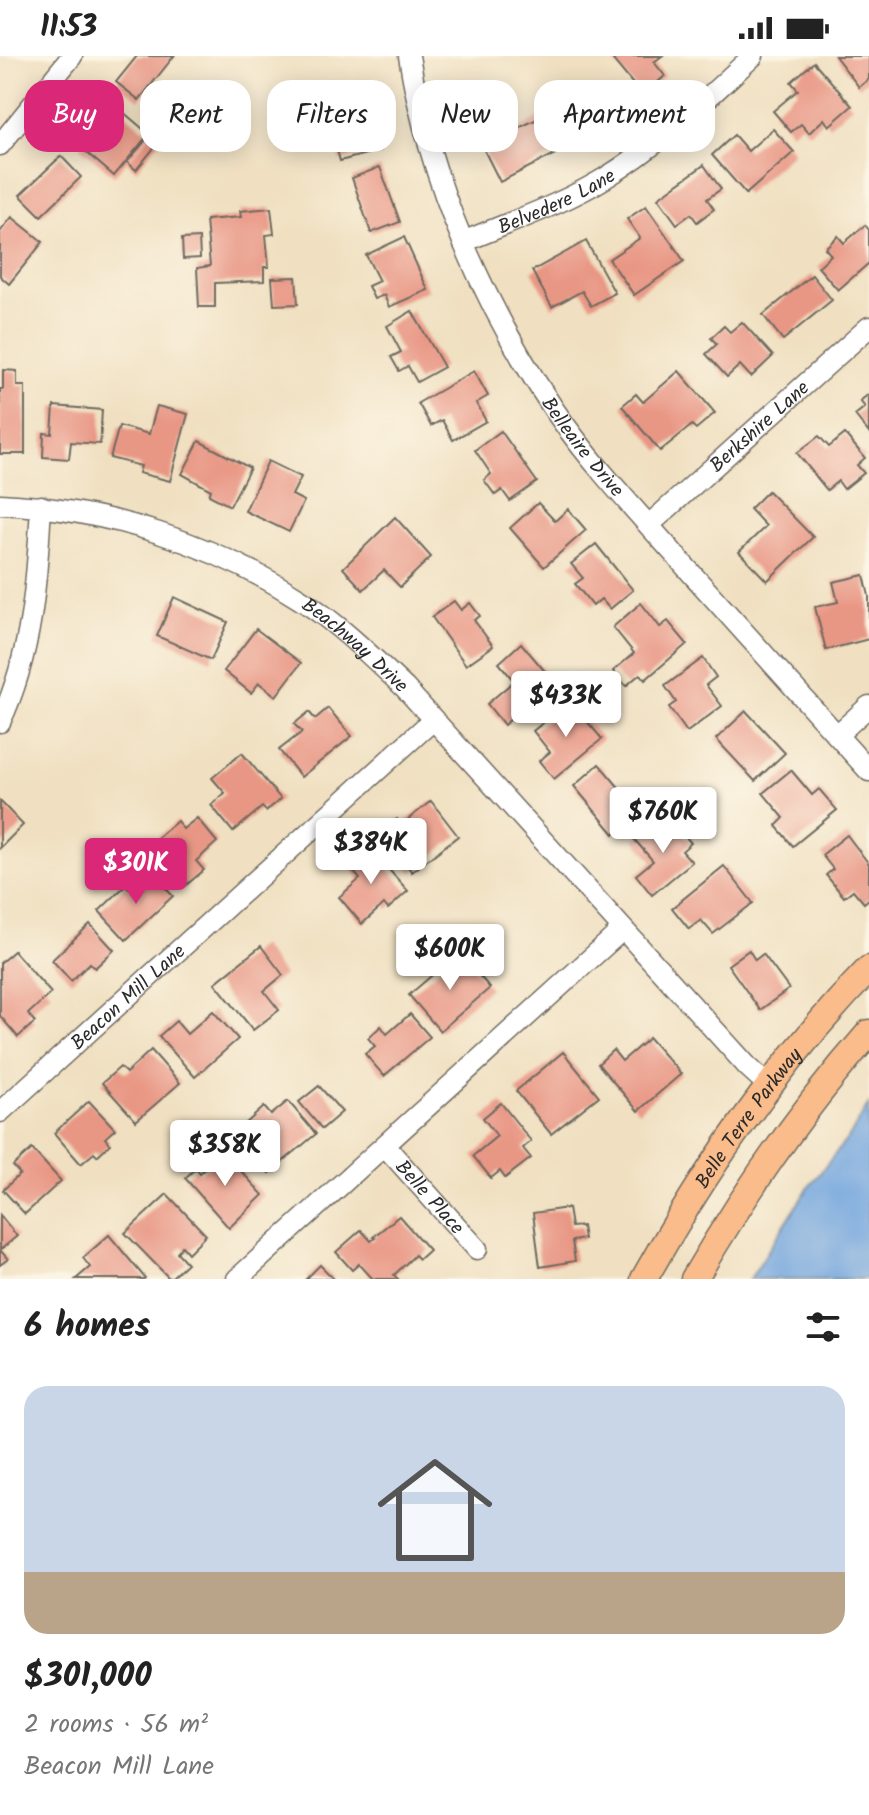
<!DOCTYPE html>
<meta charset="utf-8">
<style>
body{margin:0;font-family:Kalam,sans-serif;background:#f6f6f6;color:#222;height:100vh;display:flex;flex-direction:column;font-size:30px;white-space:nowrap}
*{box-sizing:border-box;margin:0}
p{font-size:26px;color:#767676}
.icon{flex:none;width:44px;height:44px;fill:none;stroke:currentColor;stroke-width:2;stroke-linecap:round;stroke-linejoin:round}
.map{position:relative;height:1223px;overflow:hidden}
.side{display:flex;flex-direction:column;background:#fff;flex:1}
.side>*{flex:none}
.top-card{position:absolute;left:24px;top:24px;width:822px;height:72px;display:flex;gap:16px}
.price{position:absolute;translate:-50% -68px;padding:0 18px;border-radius:8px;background:#fff;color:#222;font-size:26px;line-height:52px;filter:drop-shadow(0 2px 4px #0008)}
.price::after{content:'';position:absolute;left:50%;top:48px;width:24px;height:18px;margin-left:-12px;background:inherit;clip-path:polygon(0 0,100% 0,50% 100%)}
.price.selected{background:#db2777;color:#fff}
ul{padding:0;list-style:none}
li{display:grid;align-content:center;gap:16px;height:424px;padding:0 24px}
li span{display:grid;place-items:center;height:248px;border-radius:24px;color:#555}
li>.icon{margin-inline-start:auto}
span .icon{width:144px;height:144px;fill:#fffc;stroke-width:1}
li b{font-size:34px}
h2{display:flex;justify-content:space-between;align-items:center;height:96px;padding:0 24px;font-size:34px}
.chip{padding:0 28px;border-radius:24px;background:#fff;box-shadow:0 4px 20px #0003;font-size:28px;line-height:72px}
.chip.selected{background:#db2777;color:#fff}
.status{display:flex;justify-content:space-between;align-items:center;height:56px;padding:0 40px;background:#fff;direction:ltr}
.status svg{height:22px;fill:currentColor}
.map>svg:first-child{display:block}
.water{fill:#72a5de;stroke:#4e6884;stroke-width:2}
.building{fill:#e99785}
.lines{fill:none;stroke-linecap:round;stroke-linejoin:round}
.minor-casing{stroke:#706a60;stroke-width:23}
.major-casing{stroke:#706a60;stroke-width:29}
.minor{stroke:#fff;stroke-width:20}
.major{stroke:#f9bc8a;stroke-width:26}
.labels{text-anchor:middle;stroke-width:6;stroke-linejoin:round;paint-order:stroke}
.street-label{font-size:20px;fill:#2b2b2b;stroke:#fcf5e5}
</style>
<div class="status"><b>11:53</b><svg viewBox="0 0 49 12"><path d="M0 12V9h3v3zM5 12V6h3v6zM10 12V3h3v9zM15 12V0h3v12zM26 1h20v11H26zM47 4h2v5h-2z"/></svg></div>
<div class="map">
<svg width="869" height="1223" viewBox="0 0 869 1223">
<rect width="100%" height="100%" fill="#fcf5e5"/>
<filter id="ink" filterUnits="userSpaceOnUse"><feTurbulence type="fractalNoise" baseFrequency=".0125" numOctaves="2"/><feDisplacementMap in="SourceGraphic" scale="16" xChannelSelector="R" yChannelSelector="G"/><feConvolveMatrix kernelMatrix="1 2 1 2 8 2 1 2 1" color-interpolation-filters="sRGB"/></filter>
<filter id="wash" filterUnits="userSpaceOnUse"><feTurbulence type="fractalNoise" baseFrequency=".006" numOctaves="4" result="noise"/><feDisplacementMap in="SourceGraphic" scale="32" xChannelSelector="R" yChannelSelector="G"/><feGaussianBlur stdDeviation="1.8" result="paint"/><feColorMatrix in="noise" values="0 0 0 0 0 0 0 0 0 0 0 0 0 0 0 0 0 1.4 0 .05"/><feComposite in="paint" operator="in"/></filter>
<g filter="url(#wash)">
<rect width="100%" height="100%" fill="#f0e0c1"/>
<!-- water -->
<polygon class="water" points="869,1048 867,1223 750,1223 808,1132 851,1078"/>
<g id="blocks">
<!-- building -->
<g class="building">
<polygon points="137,0 174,0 139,44 116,26"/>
<polygon points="618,0 662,0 654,6 665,20 642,39 613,4"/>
<polygon points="835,0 869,0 869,23 859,31"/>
<polygon points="814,6 852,50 829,70 824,63 809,77 801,68 791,76 773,55 798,34 791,26"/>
<polygon points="365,35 381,94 340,105 324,47"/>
<polygon points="101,37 149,78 114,120 80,91 93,76 78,63"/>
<polygon points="541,61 559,96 500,126 482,90"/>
<polygon points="773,73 794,96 746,138 712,99 734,79 748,95"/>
<polygon points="150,79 159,86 136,114 127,106"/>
<polygon points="61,100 81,121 41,160 20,139"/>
<polygon points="704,109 721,133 707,143 714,153 697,166 691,158 677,168 658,142"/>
<polygon points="380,111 400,166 371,177 352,122"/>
<polygon points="646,150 684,205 634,239 609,203 640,182 627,163"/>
<polygon points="271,152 274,178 266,179 269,211 264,211 264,225 215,227 215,251 199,251 197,212 210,210 206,164 241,161 240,155"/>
<polygon points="12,161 43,186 9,228 0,220 0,176"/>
<polygon points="865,169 869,174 869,207 838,234 818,211 831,199 825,192 838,180 844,187"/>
<polygon points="404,181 428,234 389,251 384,239 374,243 368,230 379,225 366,199"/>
<polygon points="199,182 200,202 183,203 182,183"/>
<polygon points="586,185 615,237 591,250 582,235 552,251 532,215"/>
<polygon points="812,219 832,244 783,284 763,259"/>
<polygon points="296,221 298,248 274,249 272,222"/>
<polygon points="412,255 444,311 417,326 408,310 399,315 391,301 401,296 387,270"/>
<polygon points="742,266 773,300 751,321 740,309 727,321 706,298 717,288 711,282 724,270 730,276"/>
<polygon points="3,314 17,315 17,330 25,330 25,398 0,398 0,333 3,333"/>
<polygon points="474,315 488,340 476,347 486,365 453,384 442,364 431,370 418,347"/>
<polygon points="679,315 715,357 696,373 692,369 660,395 622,350 636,338 643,346"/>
<polygon points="869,338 869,377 855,359 865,351 860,345"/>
<polygon points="54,350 102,354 100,388 71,386 69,403 43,401 44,377 52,378"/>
<polygon points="157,350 188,358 170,425 139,417 141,410 110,402 119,370 149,378"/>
<polygon points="501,375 537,426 510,445 502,434 495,439 484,424 491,418 475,394"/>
<polygon points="845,378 865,402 857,409 864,417 844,433 838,425 827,434 797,397 819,380 829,391"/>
<polygon points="199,385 250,412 230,450 209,439 211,434 182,418"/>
<polygon points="268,405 301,421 292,439 304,445 289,476 245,455"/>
<polygon points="768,435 813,481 767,525 739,496 766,470 750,453"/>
<polygon points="538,447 555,465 568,453 586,474 544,511 510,472"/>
<polygon points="395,461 431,501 400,531 384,514 363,534 343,512"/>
<polygon points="596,488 633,534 610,553 601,543 593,550 575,528 583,522 571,508"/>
<polygon points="864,519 869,540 869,583 826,594 815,551 838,546 833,526"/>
<polygon points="174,541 228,566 211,604 157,580"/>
<polygon points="454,545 461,554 470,547 480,560 474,564 493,590 466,609 432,561"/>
<polygon points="641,547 660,571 668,565 687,588 645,624 640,618 626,630 613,615 634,597 613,571"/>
<polygon points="256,573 301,607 276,640 259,627 251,637 224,615"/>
<polygon points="521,587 554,626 504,669 487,648 514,625 499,607"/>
<polygon points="703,602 716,621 706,629 722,650 687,676 669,651 676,646 665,630"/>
<polygon points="570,645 602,683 554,723 539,705 550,696 533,675"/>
<polygon points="328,652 352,680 301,721 279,694 302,676 294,668 309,656 315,663"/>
<polygon points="746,655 785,697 755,725 716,683"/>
<polygon points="242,697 281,743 266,755 262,751 233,776 211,749 225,737 212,722"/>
<polygon points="599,708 640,756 614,778 574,730"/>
<polygon points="791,714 812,739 819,733 837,754 793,790 776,770 784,762 763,737"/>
<polygon points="0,745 23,769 0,792"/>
<polygon points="431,745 458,780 412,816 381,775 397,763 401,769"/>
<polygon points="197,762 217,786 196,805 204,814 184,831 149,789 177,765 183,773"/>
<polygon points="656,765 663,774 673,766 691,787 682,795 692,806 652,839 636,819 653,805 634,783"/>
<polygon points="847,779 869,808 869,843 864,847 853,834 844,841 826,819 833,813 822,799"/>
<polygon points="367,789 408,835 388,853 384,848 362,868 339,841 360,823 346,807"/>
<polygon points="724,810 753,847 713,878 701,864 689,873 672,852"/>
<polygon points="151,817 173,840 126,884 99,855 126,829 132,835"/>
<polygon points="90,868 114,894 95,912 90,907 71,925 52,904"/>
<polygon points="261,890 283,919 264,935 279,954 253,974 215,927"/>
<polygon points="749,894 755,904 763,898 789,933 760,954 728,909"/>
<polygon points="14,895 51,937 28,958 35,966 18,981 0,960 0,907"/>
<polygon points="459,896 490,932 440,975 409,939"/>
<polygon points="213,955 238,983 195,1021 159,980 176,965 187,978"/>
<polygon points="410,958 430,981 384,1020 365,998 375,990 368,982 381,970 387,978"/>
<polygon points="649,982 681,1018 638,1055 598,1008 613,994 622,1005"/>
<polygon points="151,994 180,1027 136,1065 102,1027 120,1011 126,1017"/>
<polygon points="563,996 599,1040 551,1078 516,1035"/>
<polygon points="319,1030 342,1056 322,1073 299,1046"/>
<polygon points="89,1045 115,1073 105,1082 110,1088 97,1100 94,1097 81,1108 54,1077"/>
<polygon points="288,1045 316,1078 269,1117 242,1086 252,1078 244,1069 264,1051 271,1059"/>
<polygon points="501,1047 531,1085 523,1092 531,1102 505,1122 500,1115 491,1122 473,1100 497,1080 483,1062"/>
<polygon points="219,1091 263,1139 229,1172 185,1122 196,1112 200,1117 210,1108 205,1103"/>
<polygon points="32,1093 61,1125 25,1158 3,1134 20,1118 13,1110"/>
<polygon points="167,1138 206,1179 188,1197 182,1190 177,1196 187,1207 170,1223 125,1177"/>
<polygon points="568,1152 571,1171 582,1170 584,1183 572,1185 575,1205 540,1211 533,1157"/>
<polygon points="0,1159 17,1180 0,1194 8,1203 0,1209"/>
<polygon points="399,1160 429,1194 419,1203 415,1199 394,1219 398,1223 373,1223 359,1208 352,1214 336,1196 361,1174 371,1185 375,1182 373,1181"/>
<polygon points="109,1179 145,1222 144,1223 76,1223 90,1211 83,1202"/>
<polygon points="320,1209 334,1223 306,1223"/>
</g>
</g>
</g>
<g filter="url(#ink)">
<use href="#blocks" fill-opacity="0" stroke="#706a60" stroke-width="2"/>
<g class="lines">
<!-- minor casing -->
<g class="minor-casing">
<g id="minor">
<path id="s1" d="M409,0C429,126 484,250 555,355C593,410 639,458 683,508C745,577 807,646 869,715"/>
<polyline points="0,89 72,0"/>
<path id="s2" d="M463,186C510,166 561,149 605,122C660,89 706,43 753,0"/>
<path id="s3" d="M0,448C107,453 213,487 303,545C340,569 373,602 405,632L748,1011L769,1030"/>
<path id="s4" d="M649,469L869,271"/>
<path d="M0,666C32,599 37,524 41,450"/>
<polyline points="837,679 869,650"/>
<path id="s5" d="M0,1056L433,664"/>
<path id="s6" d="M385,1090L477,1193"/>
<polyline points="237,1223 622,874"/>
</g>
</g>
<!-- major casing -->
<g class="major-casing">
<g id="major">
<path id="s7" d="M644,1223C706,1112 780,1005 869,913"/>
<path d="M694,1223C745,1136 802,1053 869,977"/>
</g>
</g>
<!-- minor -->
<use href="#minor" class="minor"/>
<!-- major -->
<use href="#major" class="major"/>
</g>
</g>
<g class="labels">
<!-- street labels -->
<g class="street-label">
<text dy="7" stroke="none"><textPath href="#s2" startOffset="102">Belvedere Lane</textPath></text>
<text dy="7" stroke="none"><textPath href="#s4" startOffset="148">Berkshire Lane</textPath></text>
<text dy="7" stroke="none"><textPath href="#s1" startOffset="432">Belleaire Drive</textPath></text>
<text dy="7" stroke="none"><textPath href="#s3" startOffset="390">Beachway Drive</textPath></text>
<text dy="7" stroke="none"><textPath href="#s5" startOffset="172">Beacon Mill Lane</textPath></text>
<text dy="7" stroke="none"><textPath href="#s7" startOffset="192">Belle Terre Parkway</textPath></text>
<text dy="7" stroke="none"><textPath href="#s6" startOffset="68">Belle Place</textPath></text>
</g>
</g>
</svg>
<b class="price" style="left:566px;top:683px">$433K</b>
<b class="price" style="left:663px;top:799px">$760K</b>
<b class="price" style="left:371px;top:830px">$384K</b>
<b class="price selected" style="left:136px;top:850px">$301K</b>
<b class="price" style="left:450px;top:936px">$600K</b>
<b class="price" style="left:225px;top:1132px">$358K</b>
<div class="top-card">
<a class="chip selected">Buy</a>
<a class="chip">Rent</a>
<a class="chip">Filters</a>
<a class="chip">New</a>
<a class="chip">Apartment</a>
</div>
</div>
<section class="side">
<h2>6 homes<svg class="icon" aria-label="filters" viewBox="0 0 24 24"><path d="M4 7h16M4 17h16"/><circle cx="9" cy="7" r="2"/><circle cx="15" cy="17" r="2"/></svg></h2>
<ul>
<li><span style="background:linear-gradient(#c9d6e8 75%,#b9a48a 0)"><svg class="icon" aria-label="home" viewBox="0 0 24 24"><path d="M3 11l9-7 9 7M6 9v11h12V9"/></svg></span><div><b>$301,000</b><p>2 rooms · 56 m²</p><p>Beacon Mill Lane</p></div></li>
</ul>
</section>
